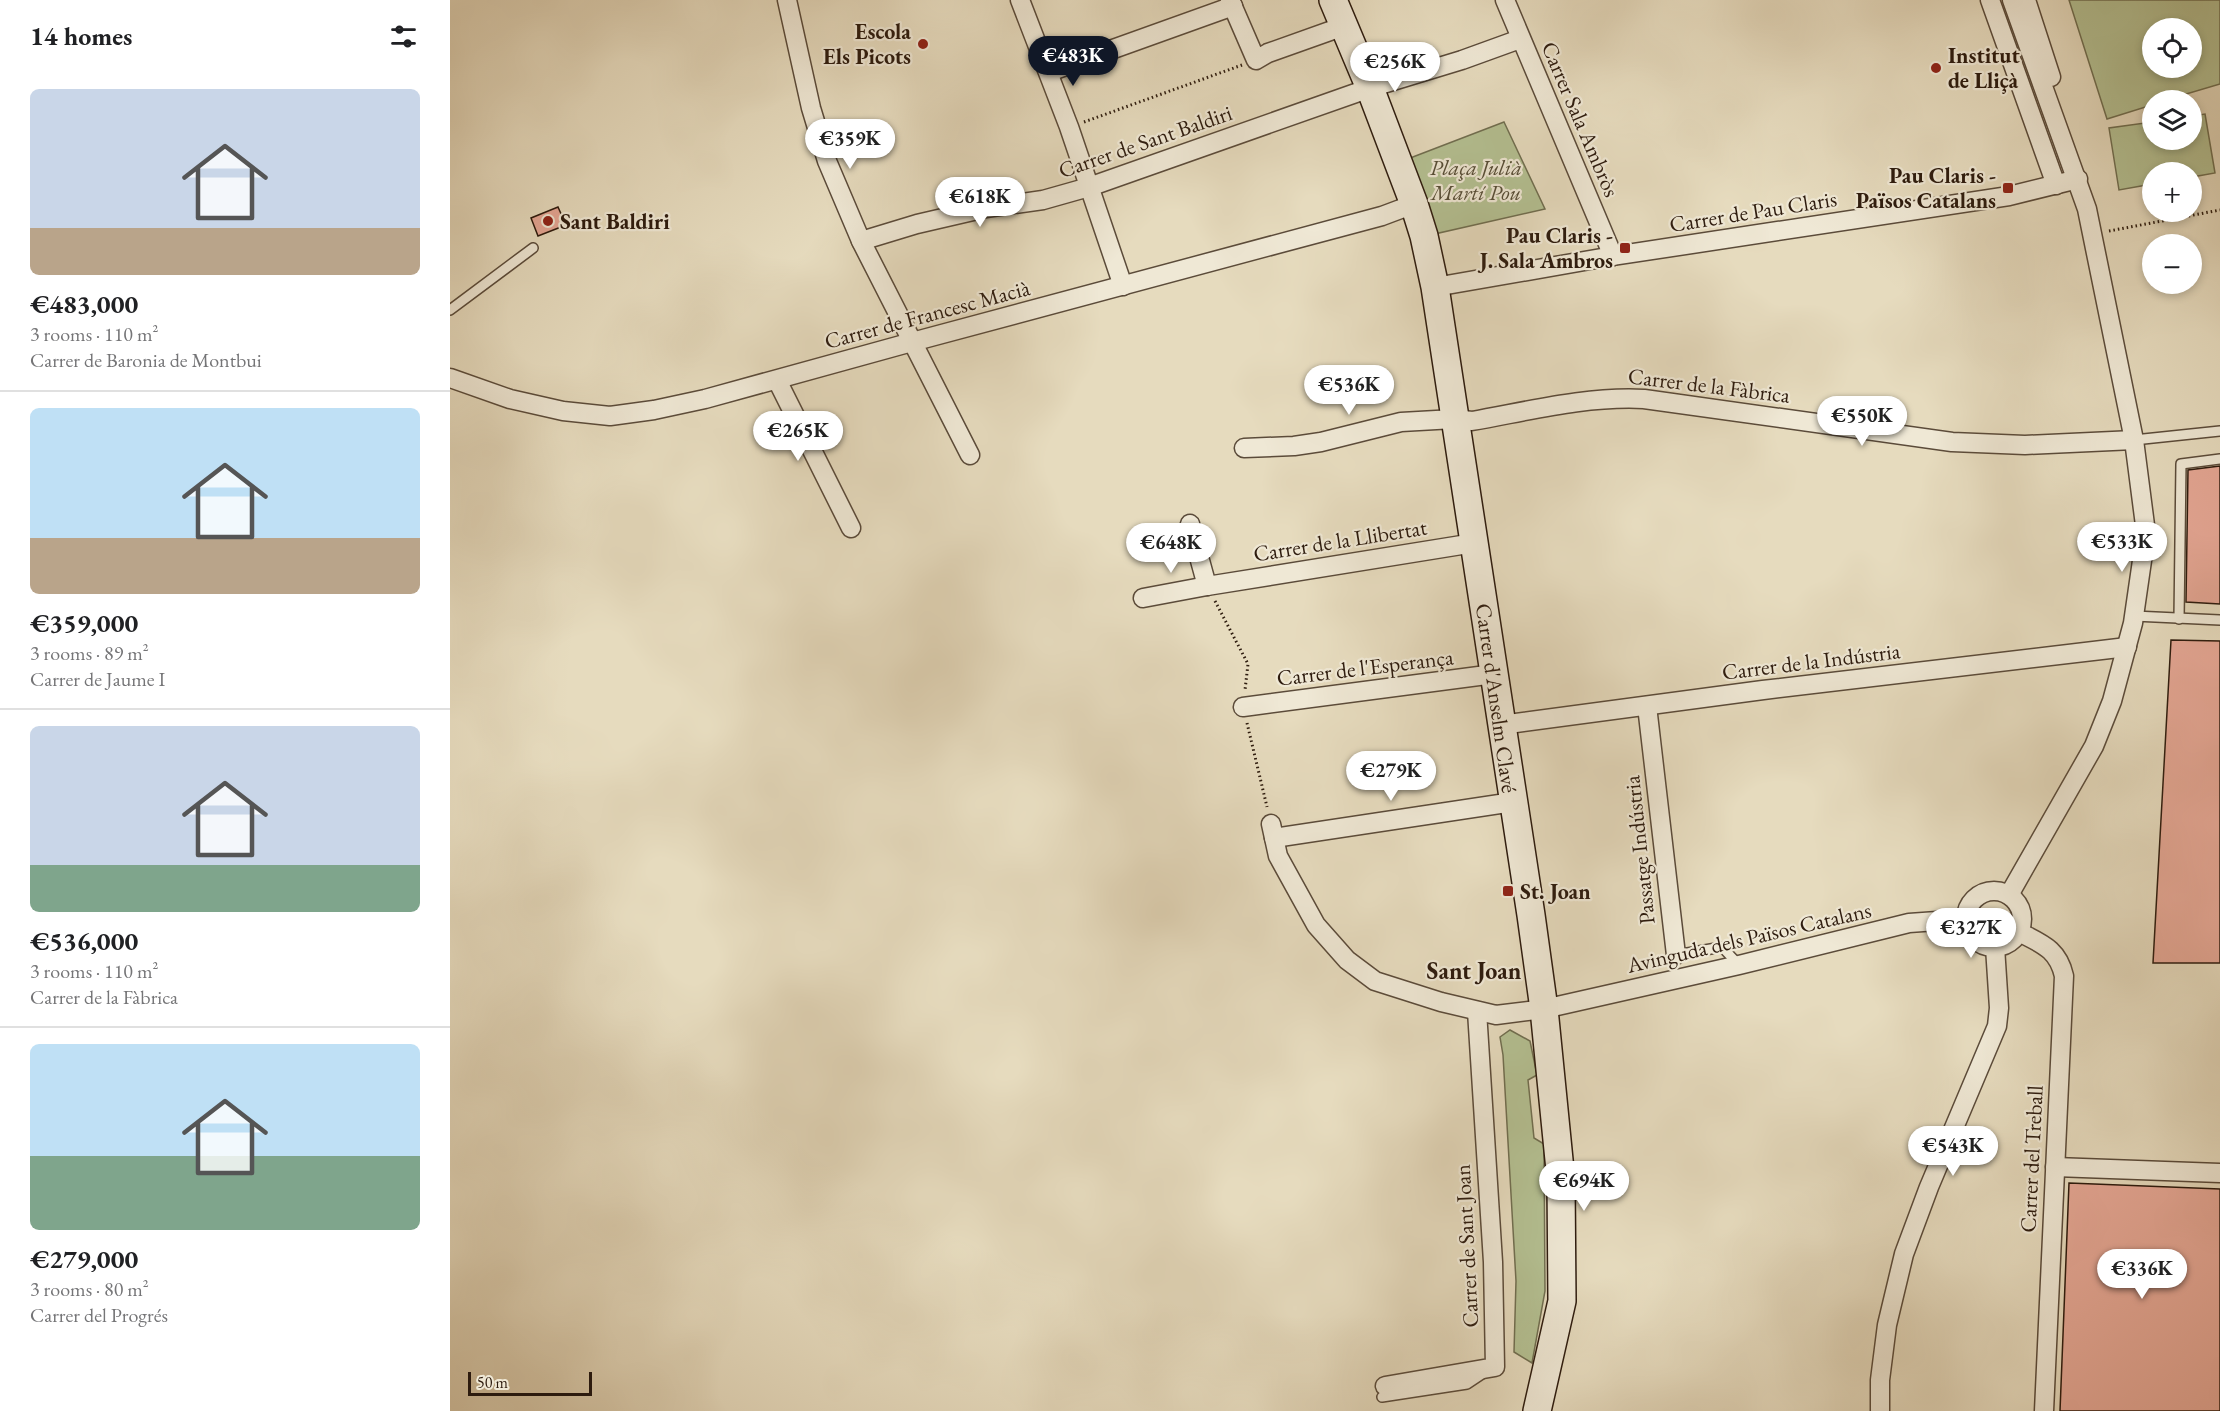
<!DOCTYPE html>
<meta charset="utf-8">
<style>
body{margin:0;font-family:"EB Garamond",serif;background:#f2f2f2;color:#202124;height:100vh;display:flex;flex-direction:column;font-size:22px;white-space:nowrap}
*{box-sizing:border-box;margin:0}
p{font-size:20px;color:#757577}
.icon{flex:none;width:33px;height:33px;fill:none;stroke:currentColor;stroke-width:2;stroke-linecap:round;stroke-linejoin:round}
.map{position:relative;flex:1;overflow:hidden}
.panel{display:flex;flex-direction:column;background:#fff;width:450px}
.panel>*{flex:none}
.tools{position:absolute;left:1692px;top:18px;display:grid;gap:12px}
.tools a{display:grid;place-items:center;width:60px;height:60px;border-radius:50%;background:#fff;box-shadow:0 3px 9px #0003;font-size:30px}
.scale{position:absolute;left:18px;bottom:15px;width:124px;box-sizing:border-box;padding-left:6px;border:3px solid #2d1b0e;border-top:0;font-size:16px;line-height:21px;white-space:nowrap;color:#2d1b0e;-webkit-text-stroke:4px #efe8d5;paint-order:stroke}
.price{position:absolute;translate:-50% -51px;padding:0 14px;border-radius:21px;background:#fff;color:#222;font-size:20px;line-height:39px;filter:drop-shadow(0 2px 3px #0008)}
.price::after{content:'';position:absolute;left:50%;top:36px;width:18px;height:14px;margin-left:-9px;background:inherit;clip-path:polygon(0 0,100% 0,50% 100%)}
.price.selected{background:#111827;color:#fff}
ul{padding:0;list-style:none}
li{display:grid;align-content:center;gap:12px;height:318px;padding:0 30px}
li+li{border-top:2px solid #e0e0e0}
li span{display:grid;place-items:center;height:186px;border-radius:9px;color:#555}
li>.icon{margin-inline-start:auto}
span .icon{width:108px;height:108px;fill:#fffc;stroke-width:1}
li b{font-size:26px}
h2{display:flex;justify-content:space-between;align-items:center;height:72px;padding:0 30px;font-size:26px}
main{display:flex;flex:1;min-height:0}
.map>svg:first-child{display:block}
.green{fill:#b4c092;stroke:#706e50;stroke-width:1.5;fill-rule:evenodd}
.building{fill:#e5a795;stroke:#2d1b0e;stroke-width:1.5}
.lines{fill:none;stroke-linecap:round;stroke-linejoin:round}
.lane-casing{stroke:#5b4b3a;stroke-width:12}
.street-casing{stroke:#5b4b3a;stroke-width:21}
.secondary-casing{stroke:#2d1b0e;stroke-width:30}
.path{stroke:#2d1b0e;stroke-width:3;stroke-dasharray:1.5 3;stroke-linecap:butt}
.lane{stroke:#efe8d5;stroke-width:9}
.street{stroke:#efe8d5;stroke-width:18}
.secondary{stroke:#efe8d5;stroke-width:27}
.poi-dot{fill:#8f2418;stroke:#efe8d5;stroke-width:2}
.labels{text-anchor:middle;stroke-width:4.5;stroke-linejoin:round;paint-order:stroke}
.poi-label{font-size:22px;font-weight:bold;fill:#2d1b0e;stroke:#efe8d5;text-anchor:end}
.street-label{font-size:22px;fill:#2d1b0e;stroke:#efe8d5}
.park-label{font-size:22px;font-style:italic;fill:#564d36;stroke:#efe8d5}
.neighbourhood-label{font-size:24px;font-weight:bold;fill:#2d1b0e;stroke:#efe8d5}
</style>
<main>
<section class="panel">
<h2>14 homes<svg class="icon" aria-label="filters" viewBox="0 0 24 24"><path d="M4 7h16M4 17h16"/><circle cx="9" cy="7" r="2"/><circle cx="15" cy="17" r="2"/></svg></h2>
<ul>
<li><span style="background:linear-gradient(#c9d6e8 75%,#b9a48a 0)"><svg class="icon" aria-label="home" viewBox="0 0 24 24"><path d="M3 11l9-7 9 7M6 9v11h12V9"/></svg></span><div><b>€483,000</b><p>3 rooms · 110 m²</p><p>Carrer de Baronia de Montbui</p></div></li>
<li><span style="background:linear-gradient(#bfe0f5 70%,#b9a48a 0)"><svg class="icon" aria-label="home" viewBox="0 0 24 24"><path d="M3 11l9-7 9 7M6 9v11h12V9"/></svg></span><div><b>€359,000</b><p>3 rooms · 89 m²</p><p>Carrer de Jaume I</p></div></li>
<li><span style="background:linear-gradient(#c9d6e8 75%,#7fa58c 0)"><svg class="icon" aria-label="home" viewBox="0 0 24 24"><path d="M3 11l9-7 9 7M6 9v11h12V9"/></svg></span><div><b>€536,000</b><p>3 rooms · 110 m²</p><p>Carrer de la Fàbrica</p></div></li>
<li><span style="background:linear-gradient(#bfe0f5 60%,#7fa58c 0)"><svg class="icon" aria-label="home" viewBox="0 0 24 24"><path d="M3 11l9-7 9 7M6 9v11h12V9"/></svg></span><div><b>€279,000</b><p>3 rooms · 80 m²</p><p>Carrer del Progrés</p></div></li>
</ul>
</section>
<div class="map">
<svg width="1770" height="1411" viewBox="0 0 1770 1411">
<rect width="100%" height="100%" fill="#e6dbbe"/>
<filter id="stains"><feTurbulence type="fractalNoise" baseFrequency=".00333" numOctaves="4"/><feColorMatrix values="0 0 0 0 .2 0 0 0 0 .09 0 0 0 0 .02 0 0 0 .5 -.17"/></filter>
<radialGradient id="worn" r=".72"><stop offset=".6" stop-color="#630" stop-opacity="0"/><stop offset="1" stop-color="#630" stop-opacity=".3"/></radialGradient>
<!-- green -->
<g class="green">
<path d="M1619,0H1770V84L1716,100H1702V105L1657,119ZM1742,28V68H1702V28Z"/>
<polygon points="1755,114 1765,173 1742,177 1742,172 1702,172 1702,184 1669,190 1659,128 1702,122 1702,140 1742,140 1742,116"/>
<polygon points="1054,122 1095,209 980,235 955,160"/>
<polygon points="1060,1030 1080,1041 1087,1075 1078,1080 1084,1138 1094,1144 1095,1291 1082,1363 1064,1352 1066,1281 1053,1055 1050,1037"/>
</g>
<!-- building -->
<g class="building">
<polygon points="108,207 116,225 88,236 81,218"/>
<polygon points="1770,466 1770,604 1736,602 1738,470"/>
<polygon points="1721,640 1770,641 1770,963 1703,963"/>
<polygon points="1619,1183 1770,1189 1770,1411 1610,1411"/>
</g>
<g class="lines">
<!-- lane casing -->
<g class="lane-casing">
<g id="lane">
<polyline points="0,310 83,248"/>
<polyline points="1684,440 1770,431"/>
<polyline points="1684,616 1770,620"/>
<polyline points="1729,619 1731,464 1770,459"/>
<polyline points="1226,955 1272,947 1289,965"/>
<polyline points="932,1397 1017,1384 1032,1374"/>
</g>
</g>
<!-- street casing -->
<g class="street-casing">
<g id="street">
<polyline points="337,0 361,108 377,161 411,241 520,455"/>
<polyline points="570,0 619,127 673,286"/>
<polyline points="780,0 806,60 818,53 894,26"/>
<polyline points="1055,0 1163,256"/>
<polyline points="1540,0 1606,185"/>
<polyline points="1576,0 1601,77"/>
<polyline points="599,72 783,6"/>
<polyline points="411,241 467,224 536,208 593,200 639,187 920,88 1012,60 1070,39"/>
<polyline points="985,287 1163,256 1559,196 1628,179"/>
<polyline points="0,378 60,399 113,411 160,416 204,410 255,399 462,342 932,216 964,204"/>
<polyline points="327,380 401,528"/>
<path d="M794,448L844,446L871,442L951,422L1004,419L1022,421C1079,411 1136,396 1194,399L1502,442L1575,445L1684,440"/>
<polyline points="740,524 757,586"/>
<polyline points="693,598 757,586 1024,543"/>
<polyline points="1197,706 1226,955"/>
<polyline points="793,707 1044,674"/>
<polyline points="1051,725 1313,690 1677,647"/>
<polyline points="821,824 828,856 866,925 897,960 925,981 991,1002 1046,1015 1094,1009 1289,965 1459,923 1515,919"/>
<polyline points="824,838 1063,802"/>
<circle cx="1544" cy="919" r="28"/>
<polyline points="1559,895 1644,746 1662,701 1683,623 1696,533 1684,440 1637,209 1562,0"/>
<path d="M1569,932C1592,944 1608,949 1614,976L1594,1411"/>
<polyline points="1605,1167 1770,1173"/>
<polyline points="935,1386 1045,1367 1043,1262 1027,1011"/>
<polyline points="1430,1411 1430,1380 1437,1325 1454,1254 1479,1187 1547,1026 1549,1008 1545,947"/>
</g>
</g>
<!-- secondary casing -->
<g class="secondary-casing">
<polyline id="secondary" points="883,0 920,88 964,204 974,236 985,287 1081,915 1094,1009 1111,1180 1112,1301 1087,1411"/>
</g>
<!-- path -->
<g class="path">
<polyline points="634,122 792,65"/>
<polyline points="1659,231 1770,210"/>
<polyline points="765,601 798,664 795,690"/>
<polyline points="797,723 817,807"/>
</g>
<!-- lane -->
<use href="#lane" class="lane"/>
<!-- street -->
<use href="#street" class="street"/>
<!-- secondary -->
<use href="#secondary" class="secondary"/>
</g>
<!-- markers -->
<g class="poi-dot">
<circle cx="473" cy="44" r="6"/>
<circle cx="1486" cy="68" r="6"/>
<rect x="1552" y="182" width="12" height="12" rx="3"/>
<circle cx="98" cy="221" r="6"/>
<rect x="1169" y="242" width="12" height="12" rx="3"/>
<rect x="1052" y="885" width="12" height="12" rx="3"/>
</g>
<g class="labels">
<!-- poi labels -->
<g class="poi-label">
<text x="461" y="39">Escola<tspan x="461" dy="25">Els Picots</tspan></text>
<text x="1498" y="63" text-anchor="start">Institut<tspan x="1498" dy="25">de Lliçà</tspan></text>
<text x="1546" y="183">Pau Claris -<tspan x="1546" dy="25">Països Catalans</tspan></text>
<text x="110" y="229" text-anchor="start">Sant Baldiri</text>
<text x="1163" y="243">Pau Claris -<tspan x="1163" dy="25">J. Sala Ambros</tspan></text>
<text x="1070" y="899" text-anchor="start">St. Joan</text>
</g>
<!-- street labels -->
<g class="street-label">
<text transform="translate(1131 119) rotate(67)" y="8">Carrer Sala Ambròs</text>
<text transform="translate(695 141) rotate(-19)" y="8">Carrer de Sant Baldiri</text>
<text transform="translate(1303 211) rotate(-9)" y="8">Carrer de Pau Claris</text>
<text transform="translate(477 314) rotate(-15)" y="8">Carrer de Francesc Macià</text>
<text transform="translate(1259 385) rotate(7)" y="8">Carrer de la Fàbrica</text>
<text transform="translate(890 540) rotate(-9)" y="8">Carrer de la Llibertat</text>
<text transform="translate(1361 661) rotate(-7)" y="8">Carrer de la Indústria</text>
<text transform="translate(915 667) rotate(-7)" y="8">Carrer de l'Esperança</text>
<text transform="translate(1047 698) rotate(82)" y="8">Carrer d'Anselm Clavé</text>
<text transform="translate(1189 850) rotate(-96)" y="8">Passatge Indústria</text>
<text transform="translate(1299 937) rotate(-13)" y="8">Avinguda dels Països Catalans</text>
<text transform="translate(1581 1159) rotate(-87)" y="8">Carrer del Treball</text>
<text transform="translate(1016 1246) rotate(-93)" y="8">Carrer de Sant Joan</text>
</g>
<!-- park labels -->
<g class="park-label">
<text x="1026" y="175">Plaça Julià<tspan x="1026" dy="25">Martí Pou</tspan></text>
</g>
<!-- neighbourhood labels -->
<g class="neighbourhood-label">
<text x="1024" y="979">Sant Joan</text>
</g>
</g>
<rect width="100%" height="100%" filter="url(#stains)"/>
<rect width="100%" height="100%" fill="url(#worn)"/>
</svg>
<div class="tools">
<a><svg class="icon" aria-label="locate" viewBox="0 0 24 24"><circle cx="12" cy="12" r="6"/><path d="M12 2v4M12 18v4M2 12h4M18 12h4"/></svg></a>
<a><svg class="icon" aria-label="layers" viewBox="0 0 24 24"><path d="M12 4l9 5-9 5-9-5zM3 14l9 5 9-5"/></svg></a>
<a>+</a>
<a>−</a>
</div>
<div class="scale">50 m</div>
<b class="price selected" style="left:623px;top:87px">€483K</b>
<b class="price" style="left:945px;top:93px">€256K</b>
<b class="price" style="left:400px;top:170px">€359K</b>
<b class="price" style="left:530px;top:228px">€618K</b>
<b class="price" style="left:899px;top:416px">€536K</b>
<b class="price" style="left:1412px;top:447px">€550K</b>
<b class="price" style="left:348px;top:462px">€265K</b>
<b class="price" style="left:1672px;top:573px">€533K</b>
<b class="price" style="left:721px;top:574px">€648K</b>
<b class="price" style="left:941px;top:802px">€279K</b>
<b class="price" style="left:1521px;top:959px">€327K</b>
<b class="price" style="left:1503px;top:1177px">€543K</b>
<b class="price" style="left:1134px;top:1212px">€694K</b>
<b class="price" style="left:1692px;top:1300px">€336K</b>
</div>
</main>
